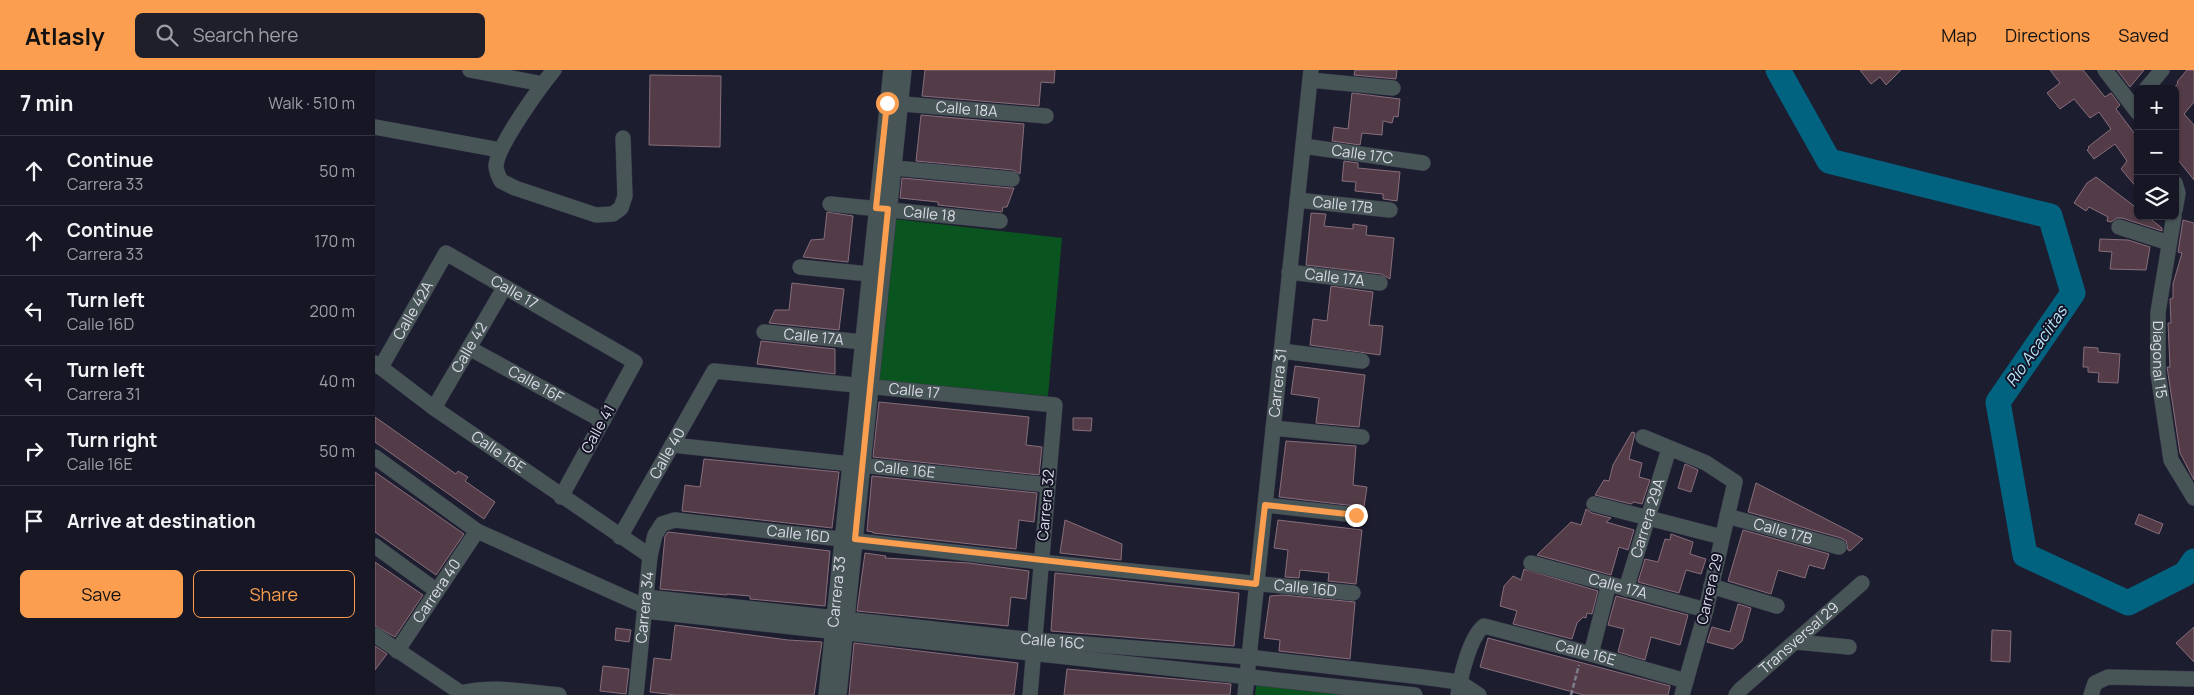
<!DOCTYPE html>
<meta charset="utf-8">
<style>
body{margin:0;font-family:Manrope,sans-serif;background:#1f1f2c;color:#f1f3f6}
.controls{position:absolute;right:15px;top:15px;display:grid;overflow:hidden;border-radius:8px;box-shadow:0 1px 4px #0004}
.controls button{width:45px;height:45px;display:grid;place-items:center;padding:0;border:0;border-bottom:1px solid #353541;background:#161624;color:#f1f3f6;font:25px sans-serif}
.stop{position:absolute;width:15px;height:15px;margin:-11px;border:4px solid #fb9e50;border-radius:50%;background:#fff}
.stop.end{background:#fb9e50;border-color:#fff;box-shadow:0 1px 5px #0008}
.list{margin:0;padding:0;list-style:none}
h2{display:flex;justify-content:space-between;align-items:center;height:65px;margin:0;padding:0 20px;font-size:21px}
h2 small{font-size:16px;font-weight:400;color:#9e9fa6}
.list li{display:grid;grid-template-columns:32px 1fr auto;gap:15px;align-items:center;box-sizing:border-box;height:70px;padding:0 20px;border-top:1px solid #353541}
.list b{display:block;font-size:19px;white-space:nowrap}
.list p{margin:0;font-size:16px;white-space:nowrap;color:#9e9fa6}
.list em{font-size:16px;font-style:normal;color:#9e9fa6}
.actions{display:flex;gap:10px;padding:15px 20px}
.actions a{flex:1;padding:11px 0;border:1px solid #fb9e50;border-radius:8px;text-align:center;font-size:18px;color:#fb9e50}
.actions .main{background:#fb9e50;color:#111}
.icon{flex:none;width:28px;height:28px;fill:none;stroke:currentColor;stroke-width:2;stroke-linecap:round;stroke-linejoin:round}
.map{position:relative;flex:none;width:1819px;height:625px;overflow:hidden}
header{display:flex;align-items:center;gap:30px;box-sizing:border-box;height:70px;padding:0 25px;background:#fb9e50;color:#111}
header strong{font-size:24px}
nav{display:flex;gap:28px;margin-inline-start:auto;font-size:18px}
.search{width:350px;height:45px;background:#1f1f2c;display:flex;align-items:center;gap:12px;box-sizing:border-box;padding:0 18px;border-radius:8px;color:#9e9fa6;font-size:19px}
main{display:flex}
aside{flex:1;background:#161624}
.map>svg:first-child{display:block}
.green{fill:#0a551f}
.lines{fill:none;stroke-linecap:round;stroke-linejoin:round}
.river{stroke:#016380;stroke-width:25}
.building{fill:#533c47;stroke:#876e7a}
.minor-casing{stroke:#37384a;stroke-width:16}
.path{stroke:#7c7c8c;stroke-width:2.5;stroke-dasharray:5 2.5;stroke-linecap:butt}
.minor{stroke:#485556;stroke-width:15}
.route{stroke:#fb9e50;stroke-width:6}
.labels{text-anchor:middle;stroke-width:4;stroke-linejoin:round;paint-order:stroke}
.street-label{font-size:15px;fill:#dadbe8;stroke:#141426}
.water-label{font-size:16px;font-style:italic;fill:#b8e7fc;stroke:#141426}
</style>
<header>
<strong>Atlasly</strong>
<div class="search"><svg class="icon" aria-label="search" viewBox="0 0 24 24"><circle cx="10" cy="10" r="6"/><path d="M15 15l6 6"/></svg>Search here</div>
<nav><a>Map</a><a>Directions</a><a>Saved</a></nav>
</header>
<main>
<aside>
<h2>7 min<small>Walk · 510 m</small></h2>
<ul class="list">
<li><svg class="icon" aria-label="ahead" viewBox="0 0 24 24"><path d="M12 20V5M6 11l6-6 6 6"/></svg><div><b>Continue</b><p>Carrera 33</p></div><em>50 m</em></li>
<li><svg class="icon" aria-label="ahead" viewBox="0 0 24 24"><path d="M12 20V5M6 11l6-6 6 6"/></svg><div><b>Continue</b><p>Carrera 33</p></div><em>170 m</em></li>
<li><svg class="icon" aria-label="left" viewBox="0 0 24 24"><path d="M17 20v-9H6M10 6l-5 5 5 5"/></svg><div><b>Turn left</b><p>Calle 16D</p></div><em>200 m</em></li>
<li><svg class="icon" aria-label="left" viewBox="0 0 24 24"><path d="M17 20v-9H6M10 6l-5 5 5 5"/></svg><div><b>Turn left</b><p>Carrera 31</p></div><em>40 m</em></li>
<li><svg class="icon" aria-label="right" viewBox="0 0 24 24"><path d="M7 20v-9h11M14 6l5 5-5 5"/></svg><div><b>Turn right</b><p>Calle 16E</p></div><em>50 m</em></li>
<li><svg class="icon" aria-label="arrive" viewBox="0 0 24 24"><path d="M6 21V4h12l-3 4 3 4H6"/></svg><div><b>Arrive at destination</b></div></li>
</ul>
<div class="actions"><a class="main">Save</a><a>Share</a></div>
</aside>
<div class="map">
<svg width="1819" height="625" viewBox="0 0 1819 625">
<rect width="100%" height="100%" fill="#1d1d30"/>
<g class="green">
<path d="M 519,149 L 687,168 L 673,326 L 501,311 Z"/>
<path d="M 882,609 L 972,625 L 880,625 Z"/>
</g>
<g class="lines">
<path class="river" d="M 1403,0 L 1454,91 L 1675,146 L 1698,223 L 1623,332 L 1650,485 L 1753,533 L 1810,504 L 1819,491"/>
</g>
<g class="building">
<path d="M 550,0 L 680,0 L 679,13 L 666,12 L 664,36 L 547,26 Z"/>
<path d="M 980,0 L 1022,0 L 1021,9 L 979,5 Z"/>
<path d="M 1485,0 L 1526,0 L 1511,15 L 1505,7 L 1496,14 Z"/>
<path d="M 1675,0 L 1708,0 L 1730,27 L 1736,23 L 1745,35 L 1741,39 L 1763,68 L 1763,119 L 1746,99 L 1752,91 L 1740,74 L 1719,89 L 1712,80 L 1714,78 L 1713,77 L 1736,59 L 1724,42 L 1715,48 L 1699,29 L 1685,39 L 1672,23 L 1685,13 Z"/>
<path d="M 1742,0 L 1769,0 L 1755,17 Z"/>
<path d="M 1812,0 L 1819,0 L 1819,32 L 1809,44 L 1819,55 L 1819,110 L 1800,86 L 1800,17 L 1803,13 L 1802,12 Z"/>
<path d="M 275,5 L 346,6 L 345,77 L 274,75 Z"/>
<path d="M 977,23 L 1025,29 L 1023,47 L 1019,46 L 1017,53 L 1008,51 L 1007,65 L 987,63 L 985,75 L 957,71 L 959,57 L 973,59 Z"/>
<path d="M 546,45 L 649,54 L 645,104 L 638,100 L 541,91 Z"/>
<path d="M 969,91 L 983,93 L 983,98 L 1025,102 L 1022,131 L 1008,129 L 1008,124 L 980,121 L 981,112 L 967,111 Z"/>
<path d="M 1721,107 L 1763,139 L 1763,146 L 1772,146 L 1787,158 L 1787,161 L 1747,148 L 1742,148 L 1736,152 L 1732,151 L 1733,147 L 1714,137 L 1711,141 L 1699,133 L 1712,113 Z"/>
<path d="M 527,108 L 636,118 L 639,118 L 632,137 L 628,137 L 627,142 L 563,135 L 563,132 L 525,128 Z"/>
<path d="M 452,142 L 478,146 L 473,192 L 428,187 L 436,170 L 449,169 Z"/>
<path d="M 936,143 L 951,144 L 949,156 L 978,159 L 978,154 L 992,156 L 991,165 L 1019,168 L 1015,209 L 1006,204 L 931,195 Z"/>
<path d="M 1808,150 L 1819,153 L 1819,410 L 1805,383 L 1792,297 L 1795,297 L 1793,253 L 1796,253 L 1795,229 L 1798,228 L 1798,214 L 1807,183 L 1803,182 Z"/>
<path d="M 1725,169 L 1753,170 L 1775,177 L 1771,200 L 1735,199 L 1737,182 L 1724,181 Z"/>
<path d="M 417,213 L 469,219 L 464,260 L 394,253 L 400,240 L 414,240 Z"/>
<path d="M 956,216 L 998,222 L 994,255 L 1008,256 L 1005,285 L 935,275 L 938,249 L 952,251 Z"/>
<path d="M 386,271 L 460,279 L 460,304 L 382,294 Z"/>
<path d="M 1709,277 L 1723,278 L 1723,282 L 1745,284 L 1743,313 L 1723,312 L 1724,303 L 1713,302 L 1713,297 L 1708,297 Z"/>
<path d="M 920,296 L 990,305 L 984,357 L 941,353 L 944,328 L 916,324 Z"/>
<path d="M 504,332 L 654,347 L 651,375 L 667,377 L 664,405 L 498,387 Z"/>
<path d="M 0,347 L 81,404 L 83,401 L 93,407 L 90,411 L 120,432 L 109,449 L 0,372 Z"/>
<path d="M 698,348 L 717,348 L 716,361 L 698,360 Z"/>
<path d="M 1257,362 L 1260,363 L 1254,389 L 1267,393 L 1264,407 L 1275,410 L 1267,434 L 1259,432 L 1256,434 L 1220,425 L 1229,410 L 1234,411 L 1238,395 Z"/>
<path d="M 911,371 L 981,376 L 978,415 L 992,417 L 989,437 L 904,427 Z"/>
<path d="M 329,389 L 464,402 L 457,458 L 307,441 L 310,415 L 325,417 Z"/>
<path d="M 1310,394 L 1323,400 L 1316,422 L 1303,418 Z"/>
<path d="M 0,402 L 89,464 L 61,505 L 0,462 Z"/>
<path d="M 497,406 L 662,423 L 659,452 L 644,450 L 641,479 L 498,463 L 498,462 L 492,461 Z"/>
<path d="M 1381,413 L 1474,461 L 1488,469 L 1475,481 L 1473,480 L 1471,471 L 1466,468 L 1373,442 Z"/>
<path d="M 1211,439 L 1217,443 L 1236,448 L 1231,452 L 1259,460 L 1253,480 L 1244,477 L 1236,505 L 1162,485 L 1196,452 L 1206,455 Z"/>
<path d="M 1764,444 L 1788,454 L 1784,464 L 1760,454 Z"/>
<path d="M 690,450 L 747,474 L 746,490 L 685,483 Z"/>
<path d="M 903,450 L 987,460 L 981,514 L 953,511 L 954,503 L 925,500 L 924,508 L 910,507 L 913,480 L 899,478 Z"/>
<path d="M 1368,460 L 1454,484 L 1449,499 L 1434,495 L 1430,508 L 1403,500 L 1396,524 L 1353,511 Z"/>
<path d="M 293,462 L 455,481 L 450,536 L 375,529 L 375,526 L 352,524 L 352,525 L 285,519 L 290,466 Z"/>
<path d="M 1296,464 L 1318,472 L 1315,484 L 1331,489 L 1326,504 L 1311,500 L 1304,523 L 1263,512 L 1270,489 L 1283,492 L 1290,469 L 1295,470 Z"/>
<path d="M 490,483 L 511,486 L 510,488 L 594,493 L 654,501 L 651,529 L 636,527 L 633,556 L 482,541 Z"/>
<path d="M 0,492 L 48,525 L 20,567 L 0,556 Z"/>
<path d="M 1149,499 L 1223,521 L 1217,544 L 1212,543 L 1211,548 L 1208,547 L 1202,553 L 1197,569 L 1138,554 L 1142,541 L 1125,536 L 1129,516 L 1138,506 L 1146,510 Z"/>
<path d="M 680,503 L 864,523 L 859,576 L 676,561 Z"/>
<path d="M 908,525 L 980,532 L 975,589 L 904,581 L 905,570 L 889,568 L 895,526 Z"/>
<path d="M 1241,526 L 1313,545 L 1305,575 L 1276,567 L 1270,590 L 1243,582 L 1249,559 L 1233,555 Z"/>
<path d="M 1363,534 L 1376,538 L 1367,571 L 1358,579 L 1332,572 L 1337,557 L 1355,562 Z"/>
<path d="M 300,555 L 413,570 L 447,572 L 439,625 L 301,625 L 275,622 L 279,588 L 296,590 Z"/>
<path d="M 1819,557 L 1819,592 L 1801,573 Z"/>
<path d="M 241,558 L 256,560 L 254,572 L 240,570 Z"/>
<path d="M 1617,560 L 1636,561 L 1635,592 L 1616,591 Z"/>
<path d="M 1113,568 L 1295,616 L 1293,625 L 1209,625 L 1105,597 Z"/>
<path d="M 479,573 L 643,593 L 639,625 L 474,625 Z"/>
<path d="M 0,576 L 12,584 L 0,600 Z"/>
<path d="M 228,596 L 254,599 L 251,624 L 225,621 Z"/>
<path d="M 692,599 L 856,614 L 855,625 L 689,625 Z"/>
</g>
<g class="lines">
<g class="minor-casing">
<g id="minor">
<path d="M 95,0 L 168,14"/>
<path d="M 179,0 C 165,17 122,76 121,96 C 121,101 124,107 126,111 L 140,118 L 221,145 L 238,144 L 246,138 L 250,126 L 248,68"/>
<path d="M 1730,0 L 1763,43"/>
<path d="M 935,10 L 1018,18"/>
<path d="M 1771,19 L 1787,0"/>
<path id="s1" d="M 516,33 L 671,46"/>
<path d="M 0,57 L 125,80"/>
<path id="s2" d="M 928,76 L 1048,93"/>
<path d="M 509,97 L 637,109"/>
<path d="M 1800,113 L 1803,123 L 1800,140"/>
<path id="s3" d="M 922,130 L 1015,140"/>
<path id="s4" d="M 455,134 L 625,151"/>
<path id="s5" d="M 1799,146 L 1783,242 L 1783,303 L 1796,390 L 1819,428"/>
<path d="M 1744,157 L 1794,173"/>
<path d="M 425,197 L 494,204"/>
<path id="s6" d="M 914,202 L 1005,213"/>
<path id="s7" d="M 389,262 L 488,272"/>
<path id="s8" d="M 94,278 L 228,351"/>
<path d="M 906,281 L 987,291"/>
<path id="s9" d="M 0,293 L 59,338 L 275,486"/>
<path id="s10" d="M 6,297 L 71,183 L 260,292 L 186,427"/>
<path id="s11" d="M 59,338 L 129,218"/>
<path d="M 898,358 L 987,367"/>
<path d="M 1268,367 L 1331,393 L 1360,412 L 1331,540 L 1307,625"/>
<path id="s12" d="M 297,375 L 673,415"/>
<path d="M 0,387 L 102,461 L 269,536"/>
<path d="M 1219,434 L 1347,467"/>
<path d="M 890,435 L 981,445"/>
<path id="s13" d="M 1352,446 L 1464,477"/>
<path id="s14" d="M 245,467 L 339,301 L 680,335 L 655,625"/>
<path d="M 0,476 L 62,521"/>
<path id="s15" d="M 1156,493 L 1331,540"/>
<path d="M 1336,516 L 1402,536"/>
<path id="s16" d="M 1251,519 L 1294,379"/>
<path id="s17" d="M 271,527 L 659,570 L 873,587 L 1047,607 L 1084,612 L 1104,625"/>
<path d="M 270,541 L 1040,625"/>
<path d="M 0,565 L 86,623 C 118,615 151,622 184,625"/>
<path d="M 1421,572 L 1474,577"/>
<path id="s18" d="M 22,581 L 102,461"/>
<path d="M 1216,584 L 1234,514"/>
<path id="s19" d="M 261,625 L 275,486 L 280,465 L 287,454 L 300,450 L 666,492 L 978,523"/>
<path id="s20" d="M 451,625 L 516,0"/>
<path d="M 464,625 L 529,0"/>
<path id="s21" d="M 870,625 L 936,0"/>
<path id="s22" d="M 1083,625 C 1085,608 1095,566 1109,556 L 1216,584 L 1311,611"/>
<path id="s23" d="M 1361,625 L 1365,620 L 1487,513"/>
<path d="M 1716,625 L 1720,613 L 1733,607 L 1819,609"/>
</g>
</g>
<path class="path" d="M 1196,625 L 1204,595"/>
<use href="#minor" class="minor"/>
</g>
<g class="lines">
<path class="route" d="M 512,33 L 501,138 L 513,139 L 480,469 L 881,514 L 890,435 L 981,445"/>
</g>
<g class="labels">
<g class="street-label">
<text dy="5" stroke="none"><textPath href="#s1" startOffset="76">Calle 18A</textPath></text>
<text dy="5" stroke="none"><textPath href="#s2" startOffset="60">Calle 17C</textPath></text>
<text dy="5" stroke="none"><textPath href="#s3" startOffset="46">Calle 17B</textPath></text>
<text dy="5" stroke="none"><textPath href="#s4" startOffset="100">Calle 18</textPath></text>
<text dy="5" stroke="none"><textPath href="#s6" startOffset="46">Calle 17A</textPath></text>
<text dy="5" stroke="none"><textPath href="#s10" startOffset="210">Calle 17</textPath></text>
<text dy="5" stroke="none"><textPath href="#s10" startOffset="65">Calle 42A</textPath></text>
<text dy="5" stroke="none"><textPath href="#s7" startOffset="50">Calle 17A</textPath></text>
<text dy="5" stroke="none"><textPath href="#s11" startOffset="70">Calle 42</textPath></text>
<text dy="5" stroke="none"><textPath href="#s5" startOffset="145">Diagonal 15</textPath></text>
<text dy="5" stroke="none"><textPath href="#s21" startOffset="314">Carrera 31</textPath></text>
<text dy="5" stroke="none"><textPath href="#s8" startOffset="76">Calle 16F</textPath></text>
<text dy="5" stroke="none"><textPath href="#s14" startOffset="392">Calle 17</textPath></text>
<text transform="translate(223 359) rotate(-61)" y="5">Calle 41</text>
<text dy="5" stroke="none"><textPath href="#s9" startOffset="152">Calle 16E</textPath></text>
<text dy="5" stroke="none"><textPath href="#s14" startOffset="96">Calle 40</textPath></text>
<text dy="5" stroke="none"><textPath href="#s12" startOffset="234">Calle 16E</textPath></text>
<text transform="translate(671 435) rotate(-85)" y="5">Carrera 32</text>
<text dy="5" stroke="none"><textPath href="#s16" startOffset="74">Carrera 29A</textPath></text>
<text dy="5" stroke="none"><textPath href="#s13" startOffset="58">Calle 17B</textPath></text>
<text dy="5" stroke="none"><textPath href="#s19" startOffset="312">Calle 16D</textPath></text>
<text dy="5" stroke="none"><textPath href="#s15" startOffset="90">Calle 17A</textPath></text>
<text dy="5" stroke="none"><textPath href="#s19" startOffset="822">Calle 16D</textPath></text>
<text transform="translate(1335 519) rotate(-77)" y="5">Carrera 29</text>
<text dy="5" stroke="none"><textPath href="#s18" startOffset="72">Carrera 40</textPath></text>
<text dy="5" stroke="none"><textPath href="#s20" startOffset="104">Carrera 33</textPath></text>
<text dy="5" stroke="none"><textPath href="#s19" startOffset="88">Carrera 34</textPath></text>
<text dy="5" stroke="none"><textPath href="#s23" startOffset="85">Transversal 29</textPath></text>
<text dy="5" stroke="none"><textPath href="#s17" startOffset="409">Calle 16C</textPath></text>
<text dy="5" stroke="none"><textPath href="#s22" startOffset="180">Calle 16E</textPath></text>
</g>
<g class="water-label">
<text transform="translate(1661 276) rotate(-55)" y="6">Río Acaciitas</text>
</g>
</g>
</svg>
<div class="controls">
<button>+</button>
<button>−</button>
<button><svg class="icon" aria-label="layers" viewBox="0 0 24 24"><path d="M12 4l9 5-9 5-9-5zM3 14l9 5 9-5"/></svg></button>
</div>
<div class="stop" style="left:512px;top:33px"></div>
<div class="stop end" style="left:981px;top:445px"></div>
</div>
</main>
